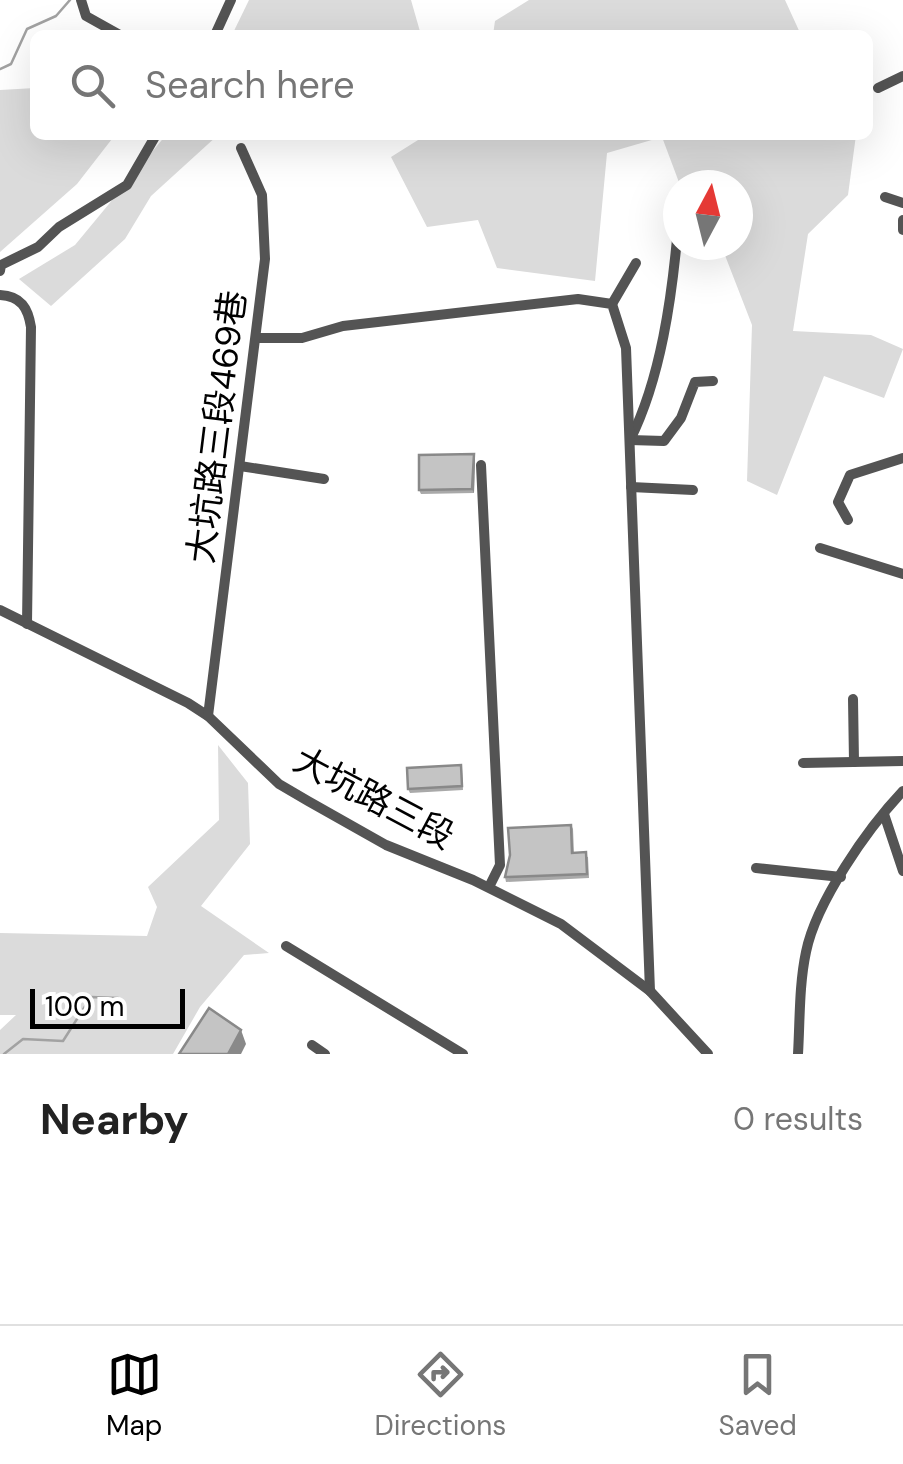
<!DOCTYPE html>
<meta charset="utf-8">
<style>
body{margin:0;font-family:"DM Sans","Noto Sans TC",sans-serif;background:#f6f6f6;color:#222}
.compass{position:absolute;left:663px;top:170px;width:90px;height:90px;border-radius:50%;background:#fff;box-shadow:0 10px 40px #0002;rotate:7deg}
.scale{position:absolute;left:30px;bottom:25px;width:155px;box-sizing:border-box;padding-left:10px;border:5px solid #000;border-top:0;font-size:28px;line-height:35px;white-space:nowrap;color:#000;-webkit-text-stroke:8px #fff;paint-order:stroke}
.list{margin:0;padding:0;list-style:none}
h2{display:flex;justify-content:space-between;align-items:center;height:130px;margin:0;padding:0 40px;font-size:42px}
h2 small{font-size:32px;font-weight:400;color:#767676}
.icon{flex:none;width:55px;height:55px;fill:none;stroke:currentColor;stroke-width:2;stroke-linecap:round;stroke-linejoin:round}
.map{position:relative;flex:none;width:903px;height:1054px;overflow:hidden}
.search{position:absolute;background:#fff;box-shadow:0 10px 40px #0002;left:30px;right:30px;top:30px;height:110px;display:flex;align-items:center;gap:25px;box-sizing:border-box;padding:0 35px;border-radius:15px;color:#767676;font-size:38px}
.sheet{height:270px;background:#fff}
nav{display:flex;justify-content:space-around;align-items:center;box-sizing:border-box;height:140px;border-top:2px solid #e0e0e0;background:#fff;font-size:28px;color:#767676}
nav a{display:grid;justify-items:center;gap:5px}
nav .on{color:#000}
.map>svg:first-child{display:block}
.green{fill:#dbdbdb}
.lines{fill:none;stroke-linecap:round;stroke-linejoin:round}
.stream{stroke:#a2a2a2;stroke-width:2.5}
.minor{stroke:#545454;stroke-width:10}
.wall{fill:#a9a9a9}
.shaded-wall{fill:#898989}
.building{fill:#c4c4c4;stroke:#898989;stroke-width:2.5}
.labels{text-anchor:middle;stroke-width:8;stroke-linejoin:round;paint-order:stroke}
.street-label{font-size:35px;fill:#000;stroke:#fff}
</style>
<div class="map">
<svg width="903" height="1054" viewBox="0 0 903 1054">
<rect width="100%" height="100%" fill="#fff"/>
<g class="green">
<path d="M 249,0 L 411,0 L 421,35 L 232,35 Z"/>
<path d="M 529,0 L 785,0 L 801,35 L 493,35 L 495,21 Z"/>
<path d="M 35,88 L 35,135 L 115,135 L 77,184 L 0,252 L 0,90 Z"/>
<path d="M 166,135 L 218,135 L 151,196 L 125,239 L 51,306 L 19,279 L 75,245 Z"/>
<path d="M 426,135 L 856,135 L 848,195 L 808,234 L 793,331 L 871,335 L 903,349 L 884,398 L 824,376 L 777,495 L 747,481 L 752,325 L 721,245 L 738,245 L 738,185 L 680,185 L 662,137 L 607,153 L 595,281 L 497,268 L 478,220 L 427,227 L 391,157 Z"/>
<path d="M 218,745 L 248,783 L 250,844 L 201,906 L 269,953 L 244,955 L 200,1007 L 173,1054 L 0,1054 L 0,1030 L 16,1015 L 0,1015 L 0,933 L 147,936 L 157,907 L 148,887 L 219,820 Z"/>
</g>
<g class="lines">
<g class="stream">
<path d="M 0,69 L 11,64 L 27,29 L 56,16 L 70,0"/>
<path d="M 4,1054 L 23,1039 L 63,1041 L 91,997 L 118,998"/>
</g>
<g class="minor">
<path d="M 81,0 L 86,16 L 120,35"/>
<path d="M 215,35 L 231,0"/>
<path d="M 878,88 L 903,76"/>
<path d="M 885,197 L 903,203"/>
<path d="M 903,220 L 903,230"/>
<path d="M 678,228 C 672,297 661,378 630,440 L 664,441 L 681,418 L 695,382 L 713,381"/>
<path d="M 0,271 L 1,265 L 38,247 L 59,227 L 127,185 L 156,135"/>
<path d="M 0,295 C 21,296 28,308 31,327 L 27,624"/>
<path d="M 612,304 L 636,263"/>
<path d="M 256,338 L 302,338 L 343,326 L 578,299 L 612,304 L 626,348 L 650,991"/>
<path d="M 481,465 L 500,865 L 489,887"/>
<path d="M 240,466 L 324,479"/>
<path d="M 631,487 L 693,490"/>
<path d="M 848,520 L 838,502 L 850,475 L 903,458"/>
<path d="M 820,548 L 903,574"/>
<path d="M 0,610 L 188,703 L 208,716 L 279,784 L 308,801 L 386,845 L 473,880 L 561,924 L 650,991 L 708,1054"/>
<path d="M 853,699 L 854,762"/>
<path d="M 208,716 L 265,259 L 262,195 L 241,148"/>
<path d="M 803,763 L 903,761"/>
<path d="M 884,814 L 903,871"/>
<path d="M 756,868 L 841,877"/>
<path d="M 286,946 L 463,1054"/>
<path d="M 312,1045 L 325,1054"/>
<path d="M 798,1054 C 800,1020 799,985 806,952 C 816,902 868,828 903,791"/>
</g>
</g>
<g class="wall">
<path d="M 474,454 L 475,459 L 474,493 L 421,494 L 419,490 Z"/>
<path d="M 462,769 L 463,790 L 410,793 L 408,789 Z"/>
<path d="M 571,825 L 573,829 L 574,853 L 588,857 L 589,878 L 506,882 L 505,877 Z"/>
</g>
<g class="shaded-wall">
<path d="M 474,454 L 475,459 L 474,493 L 472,489 Z"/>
<path d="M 241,1030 L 246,1044 L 241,1054 L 228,1054 Z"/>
</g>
<g class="building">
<path d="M 474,454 L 472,489 L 419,490 L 419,455 Z"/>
<path d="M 461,765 L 462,786 L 408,789 L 407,768 Z"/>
<path d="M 571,825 L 572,853 L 586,852 L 587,874 L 505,877 L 510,855 L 508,828 Z"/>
<path d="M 209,1008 L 241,1030 L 228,1054 L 179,1054 Z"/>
</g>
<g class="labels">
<g class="street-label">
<text transform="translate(217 427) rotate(-83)" y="12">大坑路三段469巷</text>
<text transform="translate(374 798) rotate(28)" y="12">大坑路三段</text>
</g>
</g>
</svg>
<svg class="compass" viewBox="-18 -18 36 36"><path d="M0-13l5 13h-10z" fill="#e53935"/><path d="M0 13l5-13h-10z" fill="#767676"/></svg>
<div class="scale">100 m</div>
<div class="search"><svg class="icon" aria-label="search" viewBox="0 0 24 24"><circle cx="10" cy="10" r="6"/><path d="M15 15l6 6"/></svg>Search here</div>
</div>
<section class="sheet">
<h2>Nearby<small>0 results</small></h2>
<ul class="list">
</ul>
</section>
<nav>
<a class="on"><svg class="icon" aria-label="map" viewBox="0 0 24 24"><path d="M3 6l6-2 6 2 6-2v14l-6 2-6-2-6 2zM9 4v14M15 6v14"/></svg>Map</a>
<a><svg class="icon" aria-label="directions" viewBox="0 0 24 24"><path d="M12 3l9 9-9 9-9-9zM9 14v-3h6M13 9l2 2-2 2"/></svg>Directions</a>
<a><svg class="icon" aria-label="saved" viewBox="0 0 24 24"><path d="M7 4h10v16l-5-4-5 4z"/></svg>Saved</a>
</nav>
